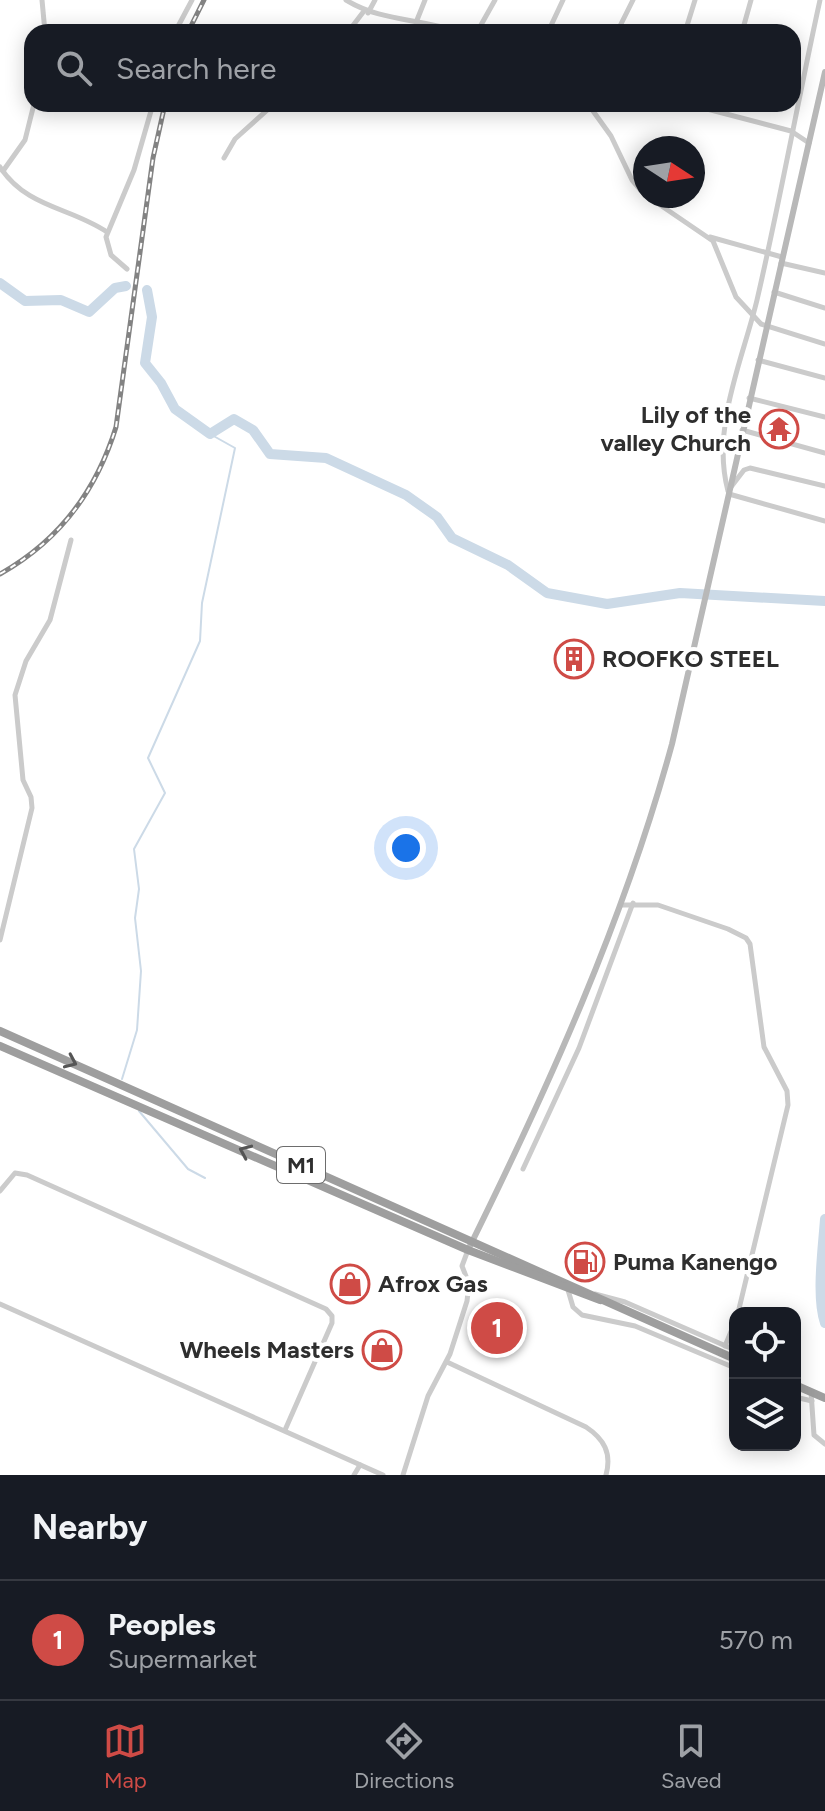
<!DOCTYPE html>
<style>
body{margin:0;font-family:Figtree,sans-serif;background:#242831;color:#f1f3f6}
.controls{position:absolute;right:24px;bottom:24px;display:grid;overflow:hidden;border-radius:16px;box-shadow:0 4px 20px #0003}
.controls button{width:72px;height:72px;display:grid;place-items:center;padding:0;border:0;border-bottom:2px solid #363941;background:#171b24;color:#f1f3f6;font:40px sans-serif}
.compass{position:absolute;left:633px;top:136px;width:72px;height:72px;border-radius:50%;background:#171b24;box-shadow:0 4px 20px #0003;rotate:102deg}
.you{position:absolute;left:406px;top:848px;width:28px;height:28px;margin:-20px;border:6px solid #fff;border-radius:50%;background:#1a73e8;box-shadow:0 0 0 12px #1a73e833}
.badge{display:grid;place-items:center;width:52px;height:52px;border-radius:50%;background:#cf4b46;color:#fff;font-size:26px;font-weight:700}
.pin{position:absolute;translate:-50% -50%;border:4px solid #fff;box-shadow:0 2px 8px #0006}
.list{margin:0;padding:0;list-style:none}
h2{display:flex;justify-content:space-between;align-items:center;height:104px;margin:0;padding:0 32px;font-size:34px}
h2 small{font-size:26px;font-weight:400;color:#9ea1a6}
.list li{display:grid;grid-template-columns:52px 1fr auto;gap:24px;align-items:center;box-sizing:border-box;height:120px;padding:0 32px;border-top:2px solid #363941}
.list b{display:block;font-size:30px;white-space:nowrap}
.list p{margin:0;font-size:26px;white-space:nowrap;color:#9ea1a6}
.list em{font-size:26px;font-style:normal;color:#9ea1a6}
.icon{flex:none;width:44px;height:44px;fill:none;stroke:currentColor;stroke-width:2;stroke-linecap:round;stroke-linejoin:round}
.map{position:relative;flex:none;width:825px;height:1475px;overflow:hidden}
.search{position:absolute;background:#171b24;box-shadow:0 4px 20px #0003;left:24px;right:24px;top:24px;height:88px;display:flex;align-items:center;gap:20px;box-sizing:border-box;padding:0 28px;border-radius:24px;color:#9ea1a6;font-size:30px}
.sheet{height:224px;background:#171b24}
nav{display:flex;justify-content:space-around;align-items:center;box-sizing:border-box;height:112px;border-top:2px solid #363941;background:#171b24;font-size:22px;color:#9ea1a6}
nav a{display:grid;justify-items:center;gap:4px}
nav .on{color:#cf4b46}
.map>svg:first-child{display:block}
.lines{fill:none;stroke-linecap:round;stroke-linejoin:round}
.stream{stroke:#ccdae7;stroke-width:2}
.river{stroke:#ccdae7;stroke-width:10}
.minor{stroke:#cbcbcb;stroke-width:5}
.secondary{stroke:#b8b8b8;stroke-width:6}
.trunk{stroke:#9e9e9e;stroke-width:8}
.rail-casing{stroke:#838383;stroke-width:5}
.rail{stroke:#fff;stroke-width:2;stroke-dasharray:6;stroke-linecap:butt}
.oneway{stroke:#555}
.labels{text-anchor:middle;stroke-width:8;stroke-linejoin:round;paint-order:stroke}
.shield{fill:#fff;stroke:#6d6d6d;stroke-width:2}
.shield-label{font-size:22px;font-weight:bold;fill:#2e2e2e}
.poi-label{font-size:24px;font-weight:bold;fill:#2e2e2e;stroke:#fff;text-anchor:start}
</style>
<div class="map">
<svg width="825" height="1475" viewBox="0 0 825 1475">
<rect width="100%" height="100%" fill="#fff"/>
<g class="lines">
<g class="stream">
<path d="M 122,1079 L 137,1030 L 141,971 L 135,918 L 139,889 L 134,849 L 165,793 L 148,758 L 200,641 L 202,603 L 235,448 L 210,434"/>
<path d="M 139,1111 L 188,1169 L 205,1178"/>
</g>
<g class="river">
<path d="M 0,283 L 25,301 L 61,300 L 89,312 L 115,288 L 126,286"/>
<path d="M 147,290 L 152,317 L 145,363 L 161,383 L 175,409 L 210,434 L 234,419 L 253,430 L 270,454 L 326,458 L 406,495 L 437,517 L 452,538 L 508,565 L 547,593 L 607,604 L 680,593 L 825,601"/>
<path d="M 825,1219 C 823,1248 816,1297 825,1323"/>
</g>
<g class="minor">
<path d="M 42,0 L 45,32"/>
<path d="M 346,0 C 382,22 419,18 459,32"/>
<path d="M 368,13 L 375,0"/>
<path d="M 417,20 L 425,0"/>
<path d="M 175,32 L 192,0"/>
<path d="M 348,32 L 364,11"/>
<path d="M 477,32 L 495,0"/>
<path d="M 548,32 L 563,0"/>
<path d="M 617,32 L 633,0"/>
<path d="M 685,32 L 695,0"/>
<path d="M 742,32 L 751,0"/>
<path d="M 588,104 L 611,136 L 632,180 L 645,195"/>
<path d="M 688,104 L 791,131 L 809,143"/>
<path d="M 224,158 L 235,139 L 274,104"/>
<path d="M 0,167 C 27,208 70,207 107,232"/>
<path d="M 3,171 L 25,140 L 34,104"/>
<path d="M 647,196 L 713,241 L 736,297 L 761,324 L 825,344"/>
<path d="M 710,237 L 782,257"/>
<path d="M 781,263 L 825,273"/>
<path d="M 127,269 L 111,255 L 106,237 L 134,170 L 153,104"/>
<path d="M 774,292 L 825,308"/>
<path d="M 758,360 L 825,378"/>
<path d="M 749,398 L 825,417"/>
<path d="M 742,430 L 825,453"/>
<path d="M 731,487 L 744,470 L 750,468 L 825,486"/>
<path d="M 728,491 C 711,427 742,362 757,300 C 780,201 798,100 820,0"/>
<path d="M 729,494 L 825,521"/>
<path d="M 622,905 L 658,905 L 728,929 L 746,938 L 750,944 L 764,1047 L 787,1091 L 788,1105 L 738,1313"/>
<path d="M 0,940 L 32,808 L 31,797 L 23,780 L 15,695 L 26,661 L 50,620 L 71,540"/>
<path d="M 523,1169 L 579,1048 L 633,903"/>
<path d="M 0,1191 L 15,1173 L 27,1175 L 326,1309 L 332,1316 L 332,1323 L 285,1430"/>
<path d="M 568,1290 L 573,1307 L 582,1315 L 635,1326 L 735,1368"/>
<path d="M 595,1294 L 625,1302 L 735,1350"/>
<path d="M 0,1304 L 383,1475"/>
<path d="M 725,1346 L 735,1322"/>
<path d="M 447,1362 L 586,1427 C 604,1439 612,1453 606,1475"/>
<path d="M 811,1392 L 814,1435 L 825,1444"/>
<path d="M 795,1397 L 812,1401"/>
<path d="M 354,1475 L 360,1465"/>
<path d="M 403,1475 L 428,1396 L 450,1354 L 467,1301 L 469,1284 L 462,1266 L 468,1250"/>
</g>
<path class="secondary" d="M 468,1250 C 549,1086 624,920 672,744 L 825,72"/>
<g class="trunk">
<path d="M 0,1031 L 735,1359"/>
<path d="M 0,1046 L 468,1250 L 600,1300"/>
<path d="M 795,1385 L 825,1398"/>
</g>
<g class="rail-casing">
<g id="rail">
<path d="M 188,32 L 204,0"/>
<path d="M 0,574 C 59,541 96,492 116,427 L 153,158 L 165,104"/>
</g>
</g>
<use href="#rail" class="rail"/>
</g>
<defs><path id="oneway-chevron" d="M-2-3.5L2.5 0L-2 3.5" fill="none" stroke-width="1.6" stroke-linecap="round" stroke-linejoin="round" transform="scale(2)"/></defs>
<g class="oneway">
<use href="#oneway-chevron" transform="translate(71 1062) rotate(24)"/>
<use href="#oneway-chevron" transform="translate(245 1151) rotate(-156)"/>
</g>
<defs>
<g id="temple-ring" transform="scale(2)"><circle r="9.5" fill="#fff" stroke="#cf4b46" stroke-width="1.5"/><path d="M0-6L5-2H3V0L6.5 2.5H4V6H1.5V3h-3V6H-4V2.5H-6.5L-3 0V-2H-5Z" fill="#cf4b46"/></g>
<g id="building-ring" transform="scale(2)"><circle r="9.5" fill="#fff" stroke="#cf4b46" stroke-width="1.5"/><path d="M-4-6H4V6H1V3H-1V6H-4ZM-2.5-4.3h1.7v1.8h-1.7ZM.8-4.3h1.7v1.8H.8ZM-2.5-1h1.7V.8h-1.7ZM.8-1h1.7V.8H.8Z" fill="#cf4b46"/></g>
<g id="fuel-ring" transform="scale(2)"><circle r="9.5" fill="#fff" stroke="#cf4b46" stroke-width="1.5"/><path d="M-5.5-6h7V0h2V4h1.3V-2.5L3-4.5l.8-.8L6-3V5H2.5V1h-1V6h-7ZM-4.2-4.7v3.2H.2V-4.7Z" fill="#cf4b46"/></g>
<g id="shop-ring" transform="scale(2)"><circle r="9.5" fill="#fff" stroke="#cf4b46" stroke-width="1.5"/><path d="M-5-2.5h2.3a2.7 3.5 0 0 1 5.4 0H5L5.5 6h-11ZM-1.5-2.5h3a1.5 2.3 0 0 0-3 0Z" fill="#cf4b46"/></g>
</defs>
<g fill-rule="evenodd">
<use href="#temple-ring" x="779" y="429"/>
<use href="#building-ring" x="574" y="659"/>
<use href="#fuel-ring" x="585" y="1262"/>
<use href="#shop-ring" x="350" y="1284"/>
<use href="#shop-ring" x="382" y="1350"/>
</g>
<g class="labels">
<rect class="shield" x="277" y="1147" width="48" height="36" rx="6"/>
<g class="shield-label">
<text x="301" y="1173">M1</text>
</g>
<g class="poi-label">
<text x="751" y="423" text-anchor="end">Lily of the<tspan x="751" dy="28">valley Church</tspan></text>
<text x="602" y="667">ROOFKO STEEL</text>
<text x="613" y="1270">Puma Kanengo</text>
<text x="378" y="1292">Afrox Gas</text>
<text x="354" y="1358" text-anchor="end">Wheels Masters</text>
</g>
</g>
</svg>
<div class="controls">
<button><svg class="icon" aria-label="locate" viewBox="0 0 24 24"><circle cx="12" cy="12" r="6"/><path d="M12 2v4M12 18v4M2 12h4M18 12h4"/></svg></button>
<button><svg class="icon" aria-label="layers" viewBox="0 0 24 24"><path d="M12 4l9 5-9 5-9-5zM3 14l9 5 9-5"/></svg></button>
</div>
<svg class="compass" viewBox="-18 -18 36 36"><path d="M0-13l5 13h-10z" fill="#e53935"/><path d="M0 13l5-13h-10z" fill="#9ea1a6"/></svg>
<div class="you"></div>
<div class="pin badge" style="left:497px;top:1328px">1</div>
<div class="search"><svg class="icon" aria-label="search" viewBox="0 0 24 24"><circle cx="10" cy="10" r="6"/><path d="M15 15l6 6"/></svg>Search here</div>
</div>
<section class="sheet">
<h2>Nearby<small></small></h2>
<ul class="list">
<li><span class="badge">1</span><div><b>Peoples</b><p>Supermarket</p></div><em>570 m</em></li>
</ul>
</section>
<nav>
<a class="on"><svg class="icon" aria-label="map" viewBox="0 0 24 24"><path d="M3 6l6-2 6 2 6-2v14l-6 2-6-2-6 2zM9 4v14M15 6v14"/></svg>Map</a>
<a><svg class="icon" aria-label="directions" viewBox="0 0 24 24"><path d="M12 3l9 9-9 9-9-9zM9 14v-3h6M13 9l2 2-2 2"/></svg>Directions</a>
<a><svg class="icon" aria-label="saved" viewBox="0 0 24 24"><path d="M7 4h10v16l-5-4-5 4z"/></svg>Saved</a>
</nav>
